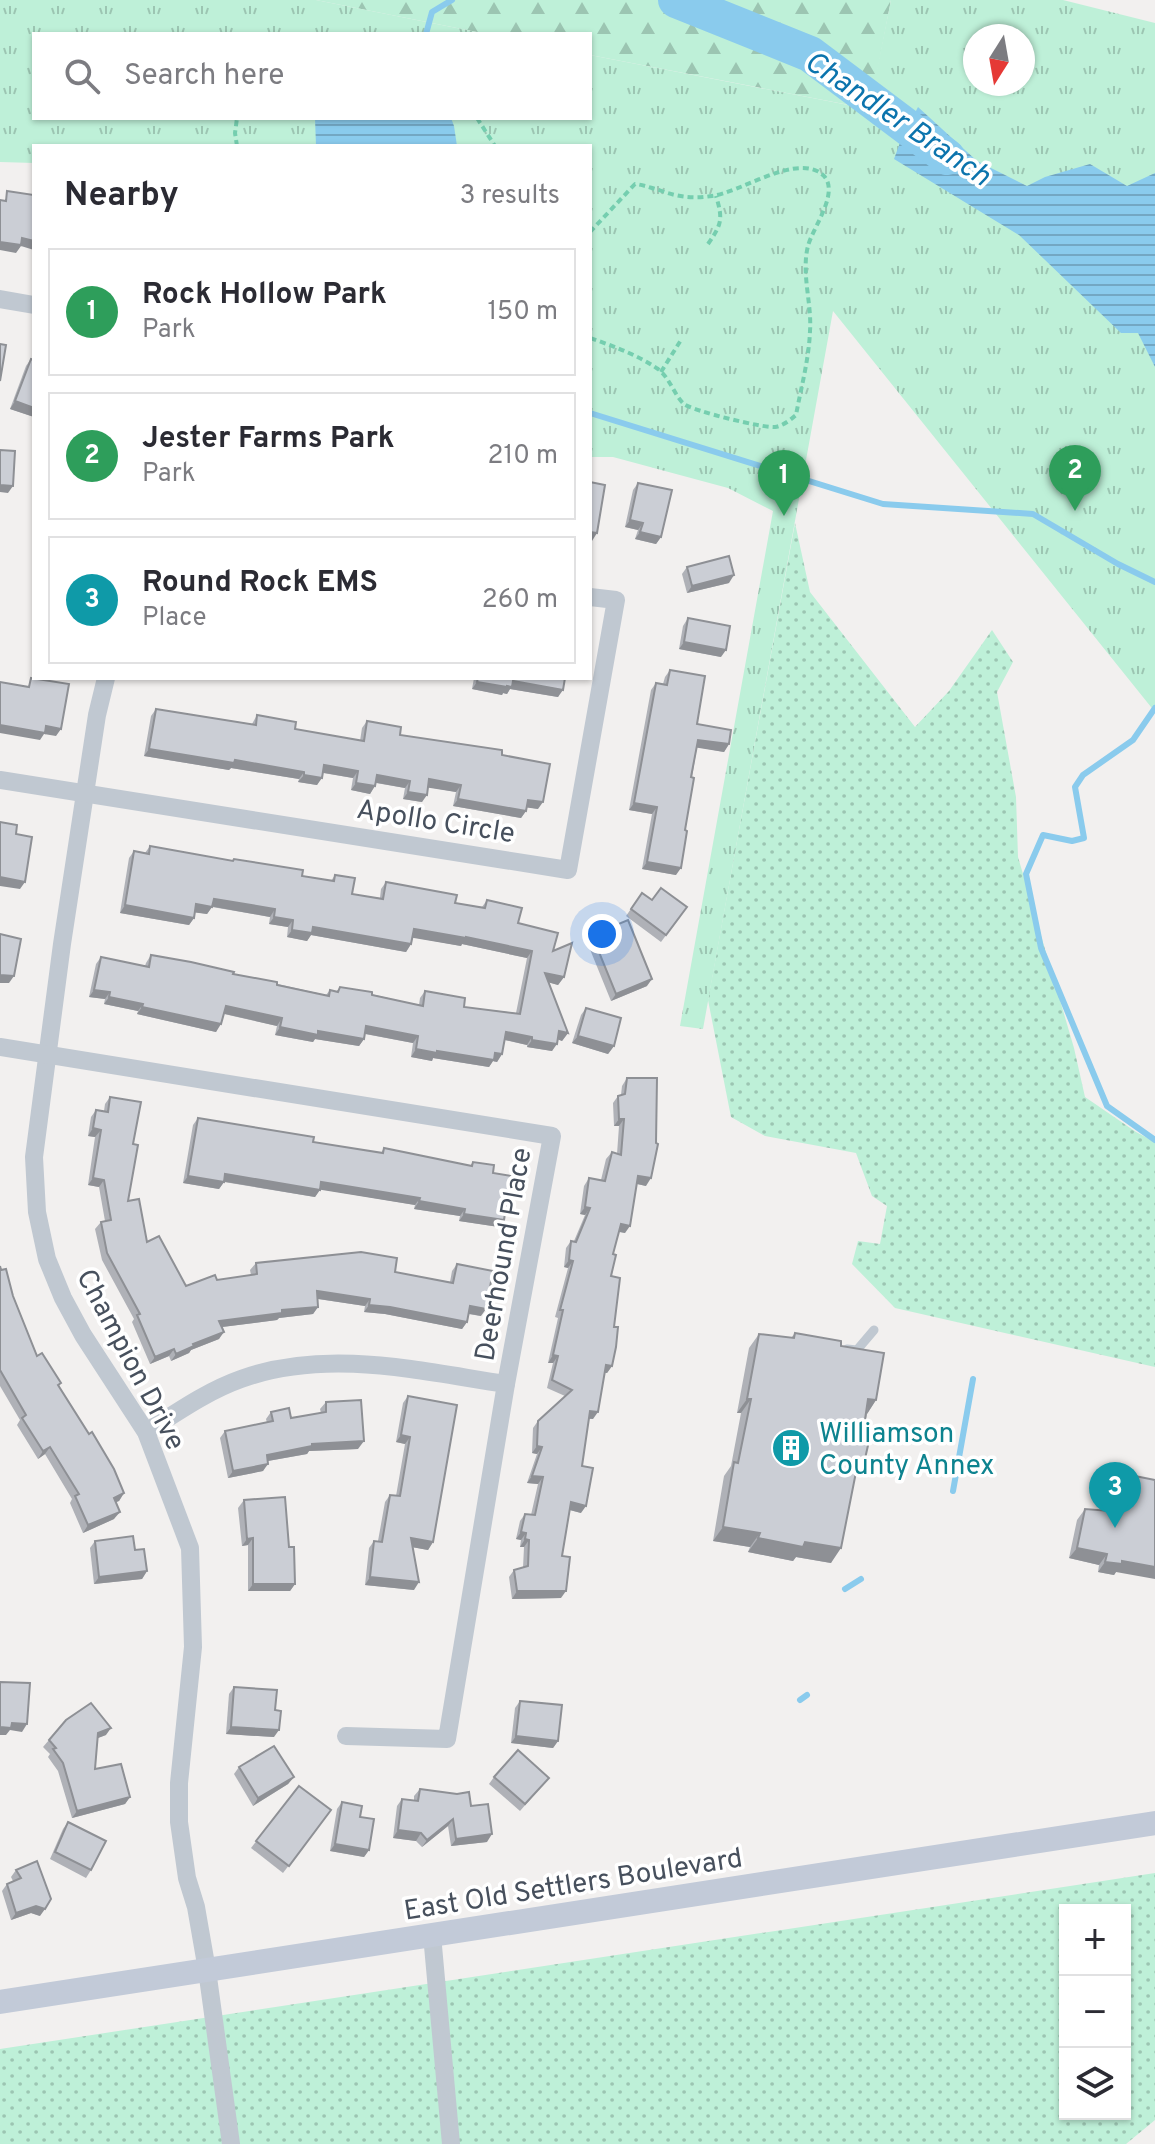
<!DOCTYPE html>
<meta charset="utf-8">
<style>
body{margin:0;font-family:Overpass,sans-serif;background:#f7f7f7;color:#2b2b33}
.controls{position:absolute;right:24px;bottom:24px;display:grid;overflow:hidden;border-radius:0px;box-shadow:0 2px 6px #0004}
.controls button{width:72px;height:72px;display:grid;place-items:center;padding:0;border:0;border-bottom:2px solid #e1e1e2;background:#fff;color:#2b2b33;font:40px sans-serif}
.compass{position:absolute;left:963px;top:24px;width:72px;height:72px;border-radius:50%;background:#fff;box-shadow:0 2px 6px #0004;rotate:191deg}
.you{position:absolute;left:602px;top:934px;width:28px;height:28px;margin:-20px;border:6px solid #fff;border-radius:50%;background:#1a73e8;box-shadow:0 0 0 12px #1a73e833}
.badge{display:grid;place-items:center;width:52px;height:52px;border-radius:50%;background:#2563eb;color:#fff;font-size:26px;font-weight:700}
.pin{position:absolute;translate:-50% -66px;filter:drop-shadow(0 2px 4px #0008)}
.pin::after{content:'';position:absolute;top:42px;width:28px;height:24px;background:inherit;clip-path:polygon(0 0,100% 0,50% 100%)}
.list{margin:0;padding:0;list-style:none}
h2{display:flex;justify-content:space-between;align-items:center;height:104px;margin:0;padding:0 32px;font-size:34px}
h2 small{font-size:26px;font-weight:400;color:#7c7c81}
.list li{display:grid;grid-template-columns:52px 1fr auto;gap:24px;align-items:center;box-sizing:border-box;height:128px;margin:0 16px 16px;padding:0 16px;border:2px solid #e1e1e2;border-radius:0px}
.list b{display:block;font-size:30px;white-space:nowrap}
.list p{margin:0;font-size:26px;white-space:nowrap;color:#7c7c81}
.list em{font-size:26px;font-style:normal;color:#7c7c81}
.icon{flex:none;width:44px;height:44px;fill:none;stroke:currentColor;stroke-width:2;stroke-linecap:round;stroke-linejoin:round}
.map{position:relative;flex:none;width:1155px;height:2144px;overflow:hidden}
.search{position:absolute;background:#fff;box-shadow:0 2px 6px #0004;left:32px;top:32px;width:560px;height:88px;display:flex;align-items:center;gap:20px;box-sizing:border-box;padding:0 28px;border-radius:0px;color:#7c7c81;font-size:30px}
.panel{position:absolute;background:#fff;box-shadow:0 2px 6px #0004;left:32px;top:144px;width:560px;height:536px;border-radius:0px}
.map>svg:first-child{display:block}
.grass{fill:url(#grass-dots);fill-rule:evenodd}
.forest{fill:url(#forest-firs)}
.park{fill:url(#park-tufts);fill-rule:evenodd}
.water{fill:url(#water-rules)}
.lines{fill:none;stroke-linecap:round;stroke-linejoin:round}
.stream{stroke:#8acbed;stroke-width:6}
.river{stroke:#8acbed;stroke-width:36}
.path{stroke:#75ceaf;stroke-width:4;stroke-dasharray:6 4;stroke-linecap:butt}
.service{stroke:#c0c8d1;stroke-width:9}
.minor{stroke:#c0c8d1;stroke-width:18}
.secondary{stroke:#c2cad8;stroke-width:24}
.wall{fill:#afb1b7}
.shaded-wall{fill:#8e9095}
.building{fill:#cbced5;stroke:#8e9095;stroke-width:2}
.labels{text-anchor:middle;stroke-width:7;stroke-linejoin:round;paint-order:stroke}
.street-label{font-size:28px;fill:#47505d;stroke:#fff}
.culture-label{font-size:28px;fill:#0d838f;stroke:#fff;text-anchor:start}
.water-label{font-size:30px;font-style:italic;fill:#0b74ad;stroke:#fff}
</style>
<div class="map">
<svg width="1155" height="2144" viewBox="0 0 1155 2144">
<defs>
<pattern id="grass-dots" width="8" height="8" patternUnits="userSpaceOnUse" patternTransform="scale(2)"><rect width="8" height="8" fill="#bef0d8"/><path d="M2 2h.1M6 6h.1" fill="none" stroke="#9cc5b2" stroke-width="1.8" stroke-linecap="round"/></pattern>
<pattern id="forest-firs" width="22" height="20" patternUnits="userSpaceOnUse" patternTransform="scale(2)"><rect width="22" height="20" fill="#bef0d8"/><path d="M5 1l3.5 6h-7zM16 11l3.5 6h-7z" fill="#9cc5b2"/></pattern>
<pattern id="park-tufts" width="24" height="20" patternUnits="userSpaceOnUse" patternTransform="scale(2)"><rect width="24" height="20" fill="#bef0d8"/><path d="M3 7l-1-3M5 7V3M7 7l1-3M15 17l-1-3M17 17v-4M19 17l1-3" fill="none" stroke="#9cc5b2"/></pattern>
<pattern id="water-rules" width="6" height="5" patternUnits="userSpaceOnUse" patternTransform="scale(2)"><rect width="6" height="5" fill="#8acbed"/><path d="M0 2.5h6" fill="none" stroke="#73a7c3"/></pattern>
</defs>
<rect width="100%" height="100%" fill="#f2f0ef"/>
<g class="grass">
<path d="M 795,523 L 810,592 L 915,727 L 949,691 L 992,630 L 1013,662 L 997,692 L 1016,797 L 1018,857 L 1074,1048 L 1085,1097 L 1136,1132 L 1155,1142 L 1155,1367 L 895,1308 L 852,1264 L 858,1241 L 880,1244 L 887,1206 L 872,1196 L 856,1153 L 765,1136 L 731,1117 L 708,1000 Z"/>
<path d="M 1155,1873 L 1155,2120 L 1126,2144 L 0,2144 L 0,2049 ZM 1065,1910 L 1125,1910 L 1125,2114 L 1065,2114 Z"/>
</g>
<path class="forest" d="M 316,0 L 891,0 L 870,109 L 590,55 L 590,34 L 487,34 Z"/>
<path class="park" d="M 0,0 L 316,0 L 487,34 L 34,34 L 34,118 L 590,118 L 590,55 L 869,109 L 891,0 L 1063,0 L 1155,23 L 1155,712 L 833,311 L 703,1029 L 680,1026 L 773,511 L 728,488 L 613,457 L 590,457 L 590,146 L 34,146 L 34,163 L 0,162 ZM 975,36 L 1023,36 L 1023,84 L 975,84 Z"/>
<g class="water">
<path d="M 918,107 L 977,161 L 1027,186 L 1045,177 L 1090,164 L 1127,186 L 1155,173 L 1155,367 L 1138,333 L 1121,333 L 1019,235 L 894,159 L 901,140 Z"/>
<path d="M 315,118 L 451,118 L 454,126 L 457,146 L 316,146 Z"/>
</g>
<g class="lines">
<g class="stream">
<path d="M 426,34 L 432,12 L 452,0"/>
<path d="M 590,413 L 883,504 L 1033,514 L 1118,564 L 1155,582"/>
<path d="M 1155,708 L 1133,740 L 1083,775 L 1075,787 L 1084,838 L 1072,841 L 1043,835 L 1026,874 L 1041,948 L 1107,1106 L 1155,1140"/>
<path d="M 953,1491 L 973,1379"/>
<path d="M 845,1589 L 861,1579"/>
<path d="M 800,1700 L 807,1695"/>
</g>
<path class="river" d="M 676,0 L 810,54 L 947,157"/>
<g class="path">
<path d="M 477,118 L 495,146"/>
<path d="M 237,146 L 235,133 L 237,118"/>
<path d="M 590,232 L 635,184 C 644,185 651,188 659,190 C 677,197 693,199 712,196 C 741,192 788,158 817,171 C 846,185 813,226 808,246 C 801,273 812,304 810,331 C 809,359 801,388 796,415 C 790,420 783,426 775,427 C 762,428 693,411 684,404 C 674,395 670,378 658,369 C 638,355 613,346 590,338"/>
<path d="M 708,244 C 722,224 723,219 716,196"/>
<path d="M 661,372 L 681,340"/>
</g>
<path class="service" d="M 847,1349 L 857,1350 L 874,1330"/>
<g class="minor">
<path d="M 0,299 L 34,305"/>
<path d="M 106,678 L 97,715 L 62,944 L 34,1157 L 37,1212 L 47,1259 L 63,1298 L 83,1335 L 146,1432 L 190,1548 L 193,1647 L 179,1783 L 179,1822 L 187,1878 L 196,1907 L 207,1970 L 231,2144"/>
<path d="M 0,780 L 568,870 L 616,600 L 590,597"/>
<path d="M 0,1047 L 552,1136 L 506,1384 L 447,1739 L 346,1736"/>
<path d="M 146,1432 C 176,1413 207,1391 241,1379 C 327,1348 419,1371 506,1384"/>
<path d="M 432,1935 L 451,2144"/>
</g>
<path class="secondary" d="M 0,2002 L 1155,1823"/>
</g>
<g class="wall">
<path d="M 31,359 L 34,417 L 10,409 L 26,366 Z"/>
<path d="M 638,483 L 661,537 L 656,544 L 635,539 L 638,530 L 625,527 L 633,490 Z"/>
<path d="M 687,567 L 729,583 L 687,593 L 682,574 Z"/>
<path d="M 688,618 L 721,657 L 679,649 L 683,626 Z"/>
<path d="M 670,670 L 697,724 L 729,744 L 724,752 L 697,747 L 676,875 L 642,869 L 652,814 L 629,810 L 651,690 L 656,683 L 663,684 L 665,677 Z"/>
<path d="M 474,678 L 565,678 L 558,697 L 510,689 L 507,694 L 503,693 L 502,695 L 472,689 Z"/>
<path d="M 156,709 L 252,724 L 257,715 L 295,729 L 360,741 L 362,728 L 367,721 L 400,735 L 502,755 L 538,809 L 527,807 L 526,811 L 521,818 L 453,806 L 456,792 L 428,787 L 422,802 L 403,799 L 405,788 L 376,783 L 370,794 L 351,790 L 353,778 L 323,773 L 317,785 L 298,782 L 299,779 L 231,768 L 229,770 L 144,756 L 151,716 Z"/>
<path d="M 150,846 L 232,861 L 234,859 L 302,876 L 331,881 L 335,875 L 352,894 L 380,898 L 381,889 L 386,882 L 455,903 L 482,907 L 487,900 L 553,951 L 564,977 L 558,985 L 548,982 L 568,1033 L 562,1041 L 558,1039 L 552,1051 L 527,1047 L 527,1045 L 504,1040 L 502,1054 L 497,1062 L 493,1061 L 489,1067 L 433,1058 L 432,1061 L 411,1057 L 413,1043 L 365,1034 L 364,1039 L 359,1046 L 315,1039 L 313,1042 L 275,1035 L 277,1026 L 224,1014 L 216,1032 L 137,1014 L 138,1011 L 104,1004 L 105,999 L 89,997 L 96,964 L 101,957 L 145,966 L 146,963 L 151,955 L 326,995 L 330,990 L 336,992 L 340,987 L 419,1005 L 420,998 L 425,991 L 464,1007 L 516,1013 L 527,958 L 462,944 L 461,946 L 412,937 L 411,944 L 406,952 L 311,935 L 307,941 L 287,937 L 288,927 L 269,924 L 270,917 L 212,907 L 207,914 L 195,912 L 194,918 L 189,925 L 120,913 L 129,858 L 134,851 L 145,853 Z"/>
<path d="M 642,893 L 652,900 L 687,907 L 661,942 L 626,916 Z"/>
<path d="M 592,935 L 647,986 L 611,1001 L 587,942 Z"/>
<path d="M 586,1008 L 614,1046 L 608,1054 L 572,1043 L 581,1015 Z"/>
<path d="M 627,1078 L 646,1186 L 637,1184 L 625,1233 L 619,1232 L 613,1254 L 611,1276 L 614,1327 L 612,1366 L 607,1373 L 605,1373 L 593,1419 L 589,1419 L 582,1466 L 581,1513 L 570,1510 L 562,1556 L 561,1598 L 512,1599 L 509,1577 L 514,1570 L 523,1568 L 524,1547 L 520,1547 L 521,1540 L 516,1539 L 520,1521 L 525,1514 L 531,1515 L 538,1484 L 527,1483 L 537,1454 L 532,1453 L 533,1428 L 538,1421 L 565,1396 L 547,1388 L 553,1363 L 548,1363 L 558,1318 L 555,1317 L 568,1268 L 564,1267 L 566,1248 L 571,1241 L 574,1241 L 585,1215 L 580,1214 L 584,1186 L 589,1178 L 601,1180 L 606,1159 L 612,1152 L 617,1154 L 619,1126 L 614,1126 L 613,1103 L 618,1096 L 621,1095 L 622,1086 Z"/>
<path d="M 110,1097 L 133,1144 L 128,1201 L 147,1242 L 186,1286 L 217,1280 L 251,1275 L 250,1270 L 256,1263 L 395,1272 L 450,1282 L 452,1271 L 457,1264 L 481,1316 L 468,1314 L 467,1322 L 462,1329 L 385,1314 L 364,1312 L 365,1306 L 318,1299 L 318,1307 L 313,1314 L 279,1318 L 277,1320 L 222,1327 L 219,1339 L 191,1350 L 189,1353 L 171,1361 L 169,1356 L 150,1364 L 132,1322 L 134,1319 L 102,1260 L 95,1229 L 101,1222 L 105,1221 L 99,1187 L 88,1185 L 95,1137 L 88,1136 L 91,1117 L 96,1110 L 104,1111 L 105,1104 Z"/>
<path d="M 198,1118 L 313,1142 L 381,1153 L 384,1148 L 470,1166 L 473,1162 L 493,1173 L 499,1227 L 459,1221 L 460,1216 L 414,1209 L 415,1205 L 320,1189 L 315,1197 L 224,1182 L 219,1189 L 183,1183 L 193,1125 Z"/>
<path d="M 0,1266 L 37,1356 L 61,1383 L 59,1386 L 124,1493 L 119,1501 L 116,1502 L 114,1519 L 83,1533 L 70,1503 L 72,1499 L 45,1454 L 38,1459 L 17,1425 L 20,1420 L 0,1386 Z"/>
<path d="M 795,1333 L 841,1346 L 876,1400 L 867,1414 L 855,1476 L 831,1563 L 796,1557 L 793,1561 L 748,1552 L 750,1547 L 713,1541 L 724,1476 L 731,1466 L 741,1413 L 737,1413 L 749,1348 L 759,1334 L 791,1338 Z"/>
<path d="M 408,1396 L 433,1542 L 428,1550 L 412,1547 L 414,1590 L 365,1585 L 369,1548 L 374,1541 L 378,1541 L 385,1502 L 390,1495 L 396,1496 L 405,1444 L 396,1442 L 403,1403 Z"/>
<path d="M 326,1402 L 358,1449 L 309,1451 L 307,1454 L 268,1461 L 263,1471 L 228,1478 L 220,1438 L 225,1431 L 267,1423 L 266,1419 L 271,1412 L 291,1418 L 321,1413 L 320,1409 Z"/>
<path d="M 1130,1475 L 1116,1572 L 1114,1575 L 1098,1572 L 1099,1565 L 1069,1558 L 1077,1520 L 1085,1509 L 1118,1512 L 1123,1486 Z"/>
<path d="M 244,1500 L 289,1547 L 295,1584 L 290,1591 L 248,1591 L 248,1545 L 242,1546 L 238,1508 Z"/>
<path d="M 95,1541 L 135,1550 L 147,1571 L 142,1579 L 94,1584 L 90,1548 Z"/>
<path d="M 234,1687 L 275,1710 L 274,1737 L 226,1734 L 229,1694 Z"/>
<path d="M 520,1701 L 558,1741 L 553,1748 L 511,1743 L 515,1708 Z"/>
<path d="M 106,1735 L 97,1738 L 95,1769 L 130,1797 L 125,1804 L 72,1818 L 58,1771 L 48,1757 L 50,1754 L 43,1747 L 49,1740 Z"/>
<path d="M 239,1767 L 294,1777 L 288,1784 L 253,1806 L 234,1774 Z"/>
<path d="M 494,1777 L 549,1778 L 520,1811 L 489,1784 Z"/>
<path d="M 299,1786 L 331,1810 L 283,1873 L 251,1848 Z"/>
<path d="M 420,1789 L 471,1806 L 487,1842 L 451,1846 L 448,1826 L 422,1847 L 416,1841 L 393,1838 L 397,1806 L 402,1799 L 414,1801 L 414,1796 Z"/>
<path d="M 342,1802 L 360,1817 L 369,1850 L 364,1857 L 330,1851 L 337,1809 Z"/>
<path d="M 68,1822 L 91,1870 L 86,1878 L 50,1859 L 63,1829 Z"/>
<path d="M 16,1870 L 40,1916 L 31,1913 L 11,1920 L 2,1891 L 7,1884 L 13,1881 L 11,1877 Z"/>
</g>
<g class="shaded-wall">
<path d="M 22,238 L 34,241 L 34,250 L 21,246 L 16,253 L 0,250 L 0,242 Z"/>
<path d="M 15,401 L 34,408 L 34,417 L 10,409 Z"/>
<path d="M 0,485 L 13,486 L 8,493 L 0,492 Z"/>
<path d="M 630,520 L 643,523 L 638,530 L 625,527 Z"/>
<path d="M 590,532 L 597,533 L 592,541 L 590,540 Z"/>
<path d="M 640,532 L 661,537 L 656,544 L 635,539 Z"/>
<path d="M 734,575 L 729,583 L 687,593 L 692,586 Z"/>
<path d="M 684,642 L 726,650 L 721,657 L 679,649 Z"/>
<path d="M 513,681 L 563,690 L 558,697 L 510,689 L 507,694 L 503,693 L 502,695 L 472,689 L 477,682 Z"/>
<path d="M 0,725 L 46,726 L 61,729 L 56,736 L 44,734 L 40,740 L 0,733 Z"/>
<path d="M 698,740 L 729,744 L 724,752 L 693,747 Z"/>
<path d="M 149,749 L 235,760 L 304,772 L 299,779 L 231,768 L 229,770 L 144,756 Z"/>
<path d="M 324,765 L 358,771 L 353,778 L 319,772 Z"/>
<path d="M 304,775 L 322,778 L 317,785 L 298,782 Z"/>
<path d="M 377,775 L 410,781 L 405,788 L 372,782 Z"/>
<path d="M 429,779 L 461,785 L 456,792 L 424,787 Z"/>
<path d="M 356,783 L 375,786 L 370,794 L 351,790 Z"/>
<path d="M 408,792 L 427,795 L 422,802 L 403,799 Z"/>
<path d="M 458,799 L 526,811 L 521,818 L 453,806 Z"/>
<path d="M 528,800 L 543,802 L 538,809 L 523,807 Z"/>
<path d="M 634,803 L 657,807 L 652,814 L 629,810 Z"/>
<path d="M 647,862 L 681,868 L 676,875 L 642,869 Z"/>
<path d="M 0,877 L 25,882 L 20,889 L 0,886 Z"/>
<path d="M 214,899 L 275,909 L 270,917 L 209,906 Z"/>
<path d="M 196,904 L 212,907 L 207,914 L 191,912 Z"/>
<path d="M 125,905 L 194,918 L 189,925 L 120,913 Z"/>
<path d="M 274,917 L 293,920 L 288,927 L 269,924 Z"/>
<path d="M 313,927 L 411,944 L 406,952 L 311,935 L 307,941 L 287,937 L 292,930 Z"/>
<path d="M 414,929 L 466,937 L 532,951 L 527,958 L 462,944 L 461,946 L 408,937 Z"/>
<path d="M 545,973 L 564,977 L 558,985 L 540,980 Z"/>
<path d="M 0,975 L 14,976 L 9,983 L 0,983 Z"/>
<path d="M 652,979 L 647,986 L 611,1001 L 616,994 Z"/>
<path d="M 94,990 L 110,992 L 105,999 L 89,997 Z"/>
<path d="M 109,997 L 143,1004 L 138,1011 L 104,1004 Z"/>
<path d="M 226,1006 L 282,1018 L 277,1026 L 221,1013 Z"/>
<path d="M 142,1007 L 221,1024 L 216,1032 L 137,1014 Z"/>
<path d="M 366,1026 L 418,1036 L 413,1043 L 361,1033 Z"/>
<path d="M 280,1027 L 318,1031 L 364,1039 L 359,1046 L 315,1039 L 313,1042 L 275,1035 Z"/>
<path d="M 559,1031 L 568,1033 L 562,1041 L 554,1038 Z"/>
<path d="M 506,1032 L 532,1037 L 527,1045 L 501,1039 Z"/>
<path d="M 578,1036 L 614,1046 L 608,1054 L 572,1043 Z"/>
<path d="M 532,1040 L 557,1044 L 552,1051 L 527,1047 Z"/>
<path d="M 416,1049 L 495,1053 L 502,1054 L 497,1062 L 493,1061 L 489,1067 L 433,1058 L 432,1061 L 411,1057 Z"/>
<path d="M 619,1119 L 624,1119 L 619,1126 L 614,1126 Z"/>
<path d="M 93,1128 L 101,1130 L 95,1137 L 88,1136 Z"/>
<path d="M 225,1174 L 320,1190 L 315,1197 L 220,1181 Z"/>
<path d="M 188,1176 L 224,1182 L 219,1189 L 183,1183 Z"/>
<path d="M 638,1176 L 651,1178 L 646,1186 L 633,1183 Z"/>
<path d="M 93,1178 L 104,1180 L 99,1187 L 88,1185 Z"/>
<path d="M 321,1182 L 420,1198 L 415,1205 L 316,1189 Z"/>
<path d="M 419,1201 L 465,1209 L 460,1216 L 414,1209 Z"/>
<path d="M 585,1207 L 590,1208 L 585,1215 L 580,1214 Z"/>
<path d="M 464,1214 L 504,1220 L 499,1227 L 459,1221 Z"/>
<path d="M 621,1224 L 630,1226 L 625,1233 L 616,1231 Z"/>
<path d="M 569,1260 L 573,1261 L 568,1268 L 564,1267 Z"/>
<path d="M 317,1291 L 370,1299 L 365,1306 L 312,1298 Z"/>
<path d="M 369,1305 L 390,1307 L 467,1322 L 462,1329 L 385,1314 L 364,1312 Z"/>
<path d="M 470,1306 L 486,1309 L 481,1316 L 465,1313 Z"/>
<path d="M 318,1307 L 313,1314 L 279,1318 L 277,1320 L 214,1328 L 219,1321 L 282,1310 Z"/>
<path d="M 224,1332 L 219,1339 L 191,1350 L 189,1353 L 171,1361 L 176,1354 L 193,1344 Z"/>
<path d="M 174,1349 L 169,1356 L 150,1364 L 155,1357 Z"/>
<path d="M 553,1355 L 558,1356 L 553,1363 L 548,1363 Z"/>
<path d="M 606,1365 L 612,1366 L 607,1373 L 601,1372 Z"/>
<path d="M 747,1399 L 751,1399 L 741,1413 L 737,1413 Z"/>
<path d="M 868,1399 L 876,1400 L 867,1414 Z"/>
<path d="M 590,1411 L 598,1412 L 593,1419 L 585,1418 Z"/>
<path d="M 401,1435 L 410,1437 L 405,1444 L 396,1442 Z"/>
<path d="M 364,1441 L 358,1449 L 309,1451 L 307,1454 L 262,1462 L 267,1455 L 312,1444 Z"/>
<path d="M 537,1446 L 542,1447 L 537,1454 L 532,1453 Z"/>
<path d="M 50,1447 L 45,1454 L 38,1459 L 43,1451 Z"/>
<path d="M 858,1462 L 864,1463 L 855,1477 Z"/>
<path d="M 268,1464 L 263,1471 L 228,1478 L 233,1471 Z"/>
<path d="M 532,1476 L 543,1477 L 538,1484 L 527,1483 Z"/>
<path d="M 124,1493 L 119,1501 L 109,1505 L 114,1498 Z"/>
<path d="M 571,1502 L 586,1506 L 581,1513 L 566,1509 Z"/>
<path d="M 120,1512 L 114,1519 L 83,1533 L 88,1525 Z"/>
<path d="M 723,1527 L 760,1533 L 750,1547 L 713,1541 Z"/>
<path d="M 521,1532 L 526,1533 L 521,1540 L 516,1539 Z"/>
<path d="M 253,1538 L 248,1545 L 242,1546 L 247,1539 Z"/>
<path d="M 411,1538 L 433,1542 L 428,1550 L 406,1546 Z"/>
<path d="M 758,1538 L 805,1542 L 841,1548 L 831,1563 L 796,1557 L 793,1561 L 748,1552 Z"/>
<path d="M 525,1539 L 529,1540 L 524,1547 L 520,1547 Z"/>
<path d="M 1077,1548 L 1107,1554 L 1099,1565 L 1069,1558 Z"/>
<path d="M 1122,1561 L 1155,1567 L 1155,1579 L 1116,1572 L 1114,1575 L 1098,1572 L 1105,1562 Z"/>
<path d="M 147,1571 L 142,1579 L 94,1584 L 99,1577 Z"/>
<path d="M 370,1577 L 419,1582 L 414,1590 L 365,1585 Z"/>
<path d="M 253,1584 L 295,1584 L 290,1591 L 248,1591 Z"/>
<path d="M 517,1591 L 566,1591 L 561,1598 L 512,1599 Z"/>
<path d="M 12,1723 L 27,1724 L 22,1732 L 10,1730 L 6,1735 L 0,1735 L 0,1727 Z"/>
<path d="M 231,1727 L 279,1730 L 274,1737 L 226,1734 Z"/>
<path d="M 111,1728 L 106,1735 L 93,1740 L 98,1733 Z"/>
<path d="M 516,1736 L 558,1741 L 553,1748 L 511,1743 Z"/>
<path d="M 294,1777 L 288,1784 L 253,1806 L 258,1798 Z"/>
<path d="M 130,1797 L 125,1804 L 72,1818 L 77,1811 Z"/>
<path d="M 453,1819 L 448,1826 L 422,1847 L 427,1840 Z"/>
<path d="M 398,1830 L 421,1833 L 416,1841 L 393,1838 Z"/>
<path d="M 492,1834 L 487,1842 L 451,1846 L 456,1839 Z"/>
<path d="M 335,1844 L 369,1850 L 364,1857 L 330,1851 Z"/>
<path d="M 36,1906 L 45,1909 L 40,1916 L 31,1913 L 11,1920 L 16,1913 Z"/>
</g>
<g class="building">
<path d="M 7,191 L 34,195 L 34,241 L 22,238 L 21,245 L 0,242 L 0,200 L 6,201 Z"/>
<path d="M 0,344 L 6,345 L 0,381 Z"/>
<path d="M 31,359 L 34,360 L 34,408 L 15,401 Z"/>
<path d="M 0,450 L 15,451 L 13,486 L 0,485 Z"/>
<path d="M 590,482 L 605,485 L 597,533 L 590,532 Z"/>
<path d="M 638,483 L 672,490 L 661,537 L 640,532 L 643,523 L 630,520 Z"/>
<path d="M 729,556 L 734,575 L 692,586 L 687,567 Z"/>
<path d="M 688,618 L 730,626 L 726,650 L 684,642 Z"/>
<path d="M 670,670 L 705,676 L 697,724 L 731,730 L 729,744 L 698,740 L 691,777 L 694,778 L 685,830 L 687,831 L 681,868 L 647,862 L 657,807 L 634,803 L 656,683 L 667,685 Z"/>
<path d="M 31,678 L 69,684 L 61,729 L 46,726 L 45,733 L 0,725 L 0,682 L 29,687 Z"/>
<path d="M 478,678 L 565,678 L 563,690 L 513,681 L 512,687 L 507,686 L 507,687 L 477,682 Z"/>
<path d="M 156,709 L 256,725 L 257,715 L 296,722 L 295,729 L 364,741 L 367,721 L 401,727 L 400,735 L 502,750 L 502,755 L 550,764 L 543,802 L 528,800 L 526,811 L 458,799 L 461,785 L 429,779 L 427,795 L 408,792 L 410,781 L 377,775 L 375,786 L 356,783 L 358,771 L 324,765 L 322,778 L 304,775 L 304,772 L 235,760 L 234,763 L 149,749 Z"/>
<path d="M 0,822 L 17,825 L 16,834 L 32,837 L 25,882 L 0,877 Z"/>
<path d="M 150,846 L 233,861 L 234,859 L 303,870 L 302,876 L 334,881 L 335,875 L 355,878 L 352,894 L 383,899 L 386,882 L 457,895 L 455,903 L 485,908 L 487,900 L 522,908 L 518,923 L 558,933 L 553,951 L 572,943 L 564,977 L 545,973 L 568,1033 L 559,1031 L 557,1044 L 532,1040 L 532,1037 L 506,1032 L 502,1054 L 495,1053 L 494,1060 L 437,1051 L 437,1053 L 416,1049 L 418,1036 L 366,1026 L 364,1039 L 318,1031 L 318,1035 L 280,1027 L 282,1018 L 226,1006 L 221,1024 L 142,1007 L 143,1004 L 109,997 L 110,992 L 94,990 L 101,957 L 149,967 L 151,955 L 191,962 L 234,972 L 233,974 L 277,982 L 277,985 L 329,996 L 330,990 L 338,992 L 340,987 L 372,992 L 372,995 L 423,1006 L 425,991 L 465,998 L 464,1007 L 520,1014 L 532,951 L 466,937 L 466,938 L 414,929 L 411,944 L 313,927 L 312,933 L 292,930 L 293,920 L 274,917 L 275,909 L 214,899 L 212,907 L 196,904 L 194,918 L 125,905 L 134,851 L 149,854 Z"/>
<path d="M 661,888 L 687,907 L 666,935 L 631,909 L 642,893 L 652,900 Z"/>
<path d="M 628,920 L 652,979 L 616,994 L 592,935 Z"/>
<path d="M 0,934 L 21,939 L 14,976 L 0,975 Z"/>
<path d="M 586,1008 L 621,1018 L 614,1046 L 578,1036 Z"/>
<path d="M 627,1078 L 657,1078 L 656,1143 L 658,1144 L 651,1178 L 638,1176 L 630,1226 L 621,1224 L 613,1254 L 616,1255 L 611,1276 L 620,1278 L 614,1327 L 618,1327 L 616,1347 L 612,1366 L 606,1365 L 598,1412 L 590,1411 L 582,1466 L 593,1468 L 586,1506 L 571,1502 L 562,1556 L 570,1557 L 566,1591 L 517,1591 L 514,1570 L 528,1566 L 529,1540 L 525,1539 L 526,1533 L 521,1532 L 525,1514 L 535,1515 L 543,1477 L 532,1476 L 542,1447 L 537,1446 L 538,1421 L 572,1390 L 552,1380 L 558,1356 L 553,1355 L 563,1310 L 560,1310 L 573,1261 L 569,1260 L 571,1241 L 576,1242 L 590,1208 L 585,1207 L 589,1178 L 605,1181 L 612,1152 L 621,1155 L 624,1119 L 619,1119 L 618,1096 L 625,1094 Z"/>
<path d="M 110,1097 L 141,1102 L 133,1144 L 138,1145 L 128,1201 L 139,1199 L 147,1242 L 159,1236 L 186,1286 L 215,1275 L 217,1280 L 257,1274 L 256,1263 L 361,1252 L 397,1258 L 395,1272 L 453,1283 L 457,1264 L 493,1271 L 486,1309 L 470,1306 L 467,1322 L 390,1307 L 369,1305 L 370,1299 L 317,1291 L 318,1307 L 282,1310 L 282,1313 L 219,1321 L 224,1332 L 193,1344 L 194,1346 L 176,1354 L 174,1349 L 155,1357 L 137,1315 L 140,1314 L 107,1253 L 101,1222 L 111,1220 L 104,1180 L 93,1178 L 101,1130 L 93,1128 L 96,1110 L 108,1112 Z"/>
<path d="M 198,1118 L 314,1137 L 313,1142 L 383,1153 L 384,1148 L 472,1166 L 473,1162 L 494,1165 L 493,1173 L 511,1176 L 504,1220 L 464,1214 L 465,1209 L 419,1201 L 420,1198 L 321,1182 L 320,1190 L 225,1174 L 224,1182 L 188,1176 Z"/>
<path d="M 0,1266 L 1,1270 L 6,1269 L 13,1296 L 37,1356 L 42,1353 L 61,1383 L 58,1385 L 89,1434 L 92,1432 L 114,1469 L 124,1493 L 114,1498 L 120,1512 L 88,1525 L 75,1496 L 79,1494 L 50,1447 L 43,1451 L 22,1418 L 26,1415 L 0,1370 Z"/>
<path d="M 795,1333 L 841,1341 L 841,1346 L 884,1353 L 876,1400 L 868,1399 L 862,1440 L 869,1441 L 864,1463 L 858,1462 L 841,1548 L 805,1542 L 803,1547 L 758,1538 L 760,1533 L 723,1527 L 734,1462 L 738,1463 L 751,1399 L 747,1399 L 759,1334 L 794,1338 Z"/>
<path d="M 408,1396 L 457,1405 L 433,1542 L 411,1538 L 419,1582 L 370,1577 L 374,1541 L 382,1542 L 390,1495 L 400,1496 L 410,1437 L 401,1435 Z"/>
<path d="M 361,1400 L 364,1441 L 312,1444 L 312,1446 L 267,1455 L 268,1464 L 233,1471 L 225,1431 L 273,1421 L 271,1412 L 289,1408 L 291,1418 L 326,1412 L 326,1402 Z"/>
<path d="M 1130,1475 L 1155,1480 L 1155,1567 L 1122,1561 L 1122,1564 L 1105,1562 L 1107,1554 L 1077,1548 L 1085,1509 L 1123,1512 Z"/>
<path d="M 285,1497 L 289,1547 L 294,1547 L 295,1584 L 253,1584 L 253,1538 L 247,1539 L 244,1500 Z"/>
<path d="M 133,1536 L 135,1550 L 144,1549 L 147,1571 L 99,1577 L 95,1541 Z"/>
<path d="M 0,1682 L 30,1683 L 27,1724 L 12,1723 L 11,1728 L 0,1727 Z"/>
<path d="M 234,1687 L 277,1690 L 275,1710 L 281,1711 L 279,1730 L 231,1727 Z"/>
<path d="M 520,1701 L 562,1705 L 558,1741 L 516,1736 Z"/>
<path d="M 91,1703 L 111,1728 L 98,1733 L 95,1769 L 121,1764 L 130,1797 L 77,1811 L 63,1763 L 53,1749 L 56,1748 L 49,1740 L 66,1720 Z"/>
<path d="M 274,1746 L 294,1777 L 258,1798 L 239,1767 Z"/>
<path d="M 518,1750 L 549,1778 L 525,1804 L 494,1777 Z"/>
<path d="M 299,1786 L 331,1810 L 289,1866 L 256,1841 Z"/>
<path d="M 420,1789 L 457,1794 L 469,1792 L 471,1806 L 488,1804 L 492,1834 L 456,1839 L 453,1819 L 427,1840 L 421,1833 L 398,1830 L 402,1799 L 418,1801 Z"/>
<path d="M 342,1802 L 362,1806 L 360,1817 L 374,1819 L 369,1850 L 335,1844 Z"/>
<path d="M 68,1822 L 106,1841 L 91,1870 L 55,1852 Z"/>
<path d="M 37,1861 L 51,1899 L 45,1909 L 36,1906 L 16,1913 L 7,1884 L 21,1878 L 16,1870 Z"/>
</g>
<defs>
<g id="building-disc" transform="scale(2)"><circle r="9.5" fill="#0f9aa8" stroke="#fff"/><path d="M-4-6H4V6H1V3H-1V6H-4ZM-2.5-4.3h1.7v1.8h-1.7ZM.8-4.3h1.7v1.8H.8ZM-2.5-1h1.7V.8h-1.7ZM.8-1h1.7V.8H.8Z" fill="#fff"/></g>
</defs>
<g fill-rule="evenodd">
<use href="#building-disc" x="791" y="1448"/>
</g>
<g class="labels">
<g class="street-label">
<text transform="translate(436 820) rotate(9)" y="10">Apollo Circle</text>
<text transform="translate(502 1254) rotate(-80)" y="10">Deerhound Place</text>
<text transform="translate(132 1359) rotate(62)" y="10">Champion Drive</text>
<text transform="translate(573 1883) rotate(-9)" y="10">East Old Settlers Boulevard</text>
</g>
<g class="culture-label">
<text x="819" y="1442">Williamson<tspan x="819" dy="32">County Annex</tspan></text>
</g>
<g class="water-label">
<text transform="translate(898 118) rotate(34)" y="10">Chandler Branch</text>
</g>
</g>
</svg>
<div class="controls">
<button>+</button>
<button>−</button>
<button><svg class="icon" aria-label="layers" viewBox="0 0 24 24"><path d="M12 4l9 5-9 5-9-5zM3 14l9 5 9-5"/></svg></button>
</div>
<svg class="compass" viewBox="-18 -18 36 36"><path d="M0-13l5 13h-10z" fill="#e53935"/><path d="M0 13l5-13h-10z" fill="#7c7c81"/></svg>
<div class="you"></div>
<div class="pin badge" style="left:784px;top:516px;background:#2e9e5b">1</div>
<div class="pin badge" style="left:1075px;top:511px;background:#2e9e5b">2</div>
<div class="pin badge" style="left:1115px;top:1528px;background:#0f9aa8">3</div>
<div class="search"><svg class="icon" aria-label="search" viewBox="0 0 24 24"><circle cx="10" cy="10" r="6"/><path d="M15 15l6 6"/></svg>Search here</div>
<section class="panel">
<h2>Nearby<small>3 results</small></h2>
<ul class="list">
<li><span class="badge" style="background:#2e9e5b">1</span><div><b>Rock Hollow Park</b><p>Park</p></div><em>150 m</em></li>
<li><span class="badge" style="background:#2e9e5b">2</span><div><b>Jester Farms Park</b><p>Park</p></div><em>210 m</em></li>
<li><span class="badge" style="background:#0f9aa8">3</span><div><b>Round Rock EMS</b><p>Place</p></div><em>260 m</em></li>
</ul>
</section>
</div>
